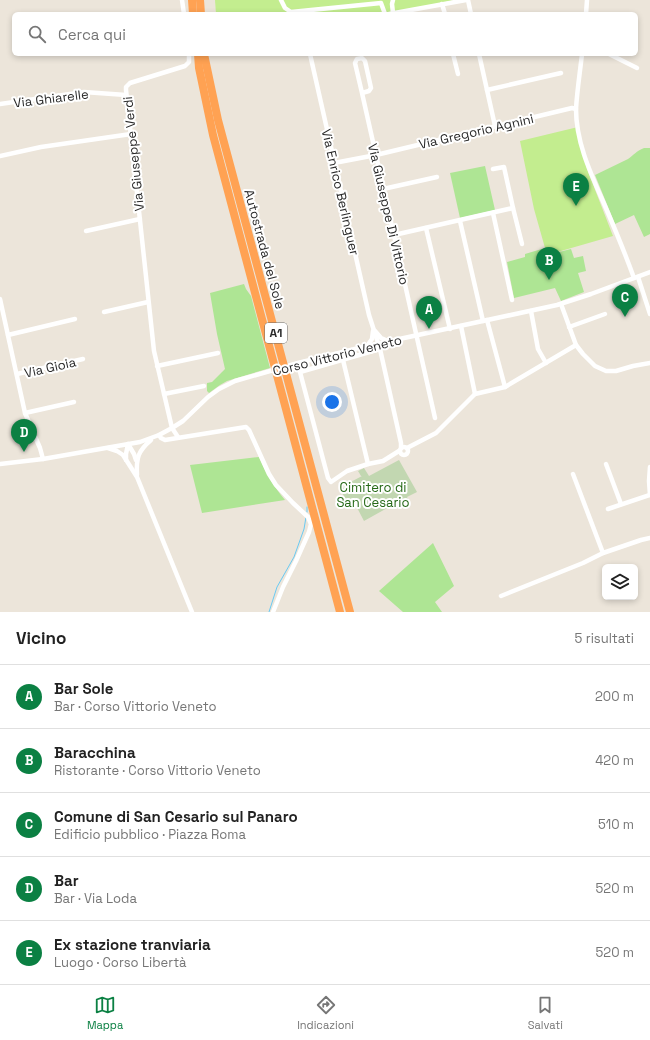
<!DOCTYPE html>
<html lang="it">
<meta charset="utf-8">
<style>
body{margin:0;font-family:"Space Grotesk",sans-serif;background:#f6f6f6;color:#222}
.controls{position:absolute;right:12px;bottom:12px;display:grid;overflow:hidden;border-radius:6px;box-shadow:0 2px 6px #0003}
.controls button{width:36px;height:36px;display:grid;place-items:center;padding:0;border:0;border-bottom:1px solid #e0e0e0;background:#fff;color:#222;font:20px sans-serif}
.you{position:absolute;left:332px;top:402px;width:14px;height:14px;margin:-10px;border:3px solid #fff;border-radius:50%;background:#1a73e8;box-shadow:0 0 0 6px #1a73e833}
.badge{display:grid;place-items:center;width:26px;height:26px;border-radius:50%;background:#0b8043;color:#fff;font-size:13px;font-weight:700}
.pin{position:absolute;translate:-50% -33px;filter:drop-shadow(0 1px 2px #0008)}
.pin::after{content:'';position:absolute;top:21px;width:14px;height:12px;background:inherit;clip-path:polygon(0 0,100% 0,50% 100%)}
.list{margin:0;padding:0;list-style:none}
h2{display:flex;justify-content:space-between;align-items:center;height:52px;margin:0;padding:0 16px;font-size:17px}
h2 small{font-size:13px;font-weight:400;color:#767676}
.list li{display:grid;grid-template-columns:26px 1fr auto;gap:12px;align-items:center;box-sizing:border-box;height:64px;padding:0 16px;border-top:1px solid #e0e0e0}
.list b{display:block;font-size:15px;white-space:nowrap}
.list p{margin:0;font-size:13px;white-space:nowrap;color:#767676}
.list em{font-size:13px;font-style:normal;color:#767676}
.icon{flex:none;width:22px;height:22px;fill:none;stroke:currentColor;stroke-width:2;stroke-linecap:round;stroke-linejoin:round}
.map{position:relative;flex:none;width:650px;height:612px;overflow:hidden}
.search{position:absolute;background:#fff;box-shadow:0 2px 6px #0003;left:12px;right:12px;top:12px;height:44px;display:flex;align-items:center;gap:10px;box-sizing:border-box;padding:0 14px;border-radius:6px;color:#767676;font-size:15px}
.sheet{height:372px;background:#fff}
nav{display:flex;justify-content:space-around;align-items:center;box-sizing:border-box;height:56px;border-top:1px solid #e0e0e0;background:#fff;font-size:11px;color:#767676}
nav a{display:grid;justify-items:center;gap:2px}
nav .on{color:#0b8043}
.map>svg:first-child{display:block}
.green{fill:#aee594}
.cemetery{fill:#c2d7b1}
.pitch{fill:#c3ed8f}
.lines{fill:none;stroke-linecap:round;stroke-linejoin:round}
.stream{stroke:#69caf3;stroke-width:1}
.minor{stroke:#fff;stroke-width:4.5}
.motorway{stroke:#ffa253;stroke-width:8}
.labels{text-anchor:middle;stroke-width:4;stroke-linejoin:round;paint-order:stroke}
.shield{fill:#fff;stroke:#696969;stroke-width:1}
.shield-label{font-size:12px;font-weight:bold;fill:#292929}
.street-label{font-size:13px;fill:#292929;stroke:#fff}
.park-label{font-size:13px;fill:#266917;stroke:#fff}
</style>
<div class="map">
<svg width="650" height="612" viewBox="0 0 650 612">
<rect width="100%" height="100%" fill="#ece5da"/>
<g class="green">
<path d="M 644,148 L 650,148 L 650,234 L 644,237 L 634,215 L 615,224 L 595,175 L 628,159 C 634,155 636,151 644,148 Z"/>
<path d="M 485,166 L 495,210 L 460,218 L 450,173 Z"/>
<path d="M 545,248 L 547,255 L 571,249 L 574,258 L 583,256 L 586,271 L 578,273 L 584,292 L 561,301 L 555,288 L 514,298 L 507,262 L 525,257 L 525,254 Z"/>
<path d="M 244,284 L 246,289 L 251,296 L 270,368 L 227,381 L 220,385 L 209,393 L 207,391 L 207,383 L 212,382 L 225,369 L 217,334 L 210,293 Z"/>
<path d="M 259,457 C 266,473 274,487 285,500 L 202,513 L 190,465 Z"/>
<path d="M 433,543 L 454,586 L 435,602 L 442,612 L 403,612 L 379,591 Z"/>
</g>
<path class="cemetery" d="M 399,460 L 417,492 L 407,497 L 408,499 L 404,501 L 404,503 L 402,505 L 400,503 L 399,504 L 398,502 L 364,521 L 352,498 L 347,501 L 342,493 L 342,490 L 345,485 L 362,476 L 361,476 L 358,471 L 364,468 L 369,476 Z"/>
<g class="pitch">
<path d="M 215,0 L 454,0 L 395,14 L 216,14 Z"/>
<path d="M 578,127 L 587,169 L 613,236 L 547,255 L 534,209 L 520,141 Z"/>
</g>
<g class="lines">
<g class="stream">
<path d="M 307,512 L 307,507"/>
<path d="M 269,612 L 277,587 L 294,557 L 304,529 L 306,517"/>
</g>
<g class="minor">
<path d="M 182,0 L 184,14"/>
<path d="M 281,0 L 285,8 L 291,12 L 381,3 L 385,14"/>
<path d="M 468,0 L 471,14"/>
<path d="M 442,4 L 445,14"/>
<path d="M 393,13 L 392,4 L 393,0"/>
<path d="M 389,14 L 466,0"/>
<path d="M 586,14 L 587,0"/>
<path d="M 310,54 L 369,315 L 380,349 L 401,443 L 401,448"/>
<path d="M 453,54 L 458,74"/>
<path d="M 479,54 L 495,126"/>
<path d="M 582,54 C 580,72 577,91 576,109 C 576,146 594,180 608,213 C 617,234 626,256 634,278"/>
<path d="M 609,54 L 637,68"/>
<path d="M 487,90 L 561,73"/>
<path d="M 362,93 L 355,63 L 357,59 L 362,58 L 365,61 L 371,88 L 369,91 L 362,93 L 435,418"/>
<path d="M 0,104 L 84,92 L 126,95"/>
<path d="M 0,156 L 41,147 L 131,134"/>
<path d="M 334,163 L 376,155 L 572,108 L 576,109"/>
<path d="M 383,189 L 437,177"/>
<path d="M 513,208 L 522,244"/>
<path d="M 493,213 L 512,300"/>
<path d="M 460,221 L 483,321"/>
<path d="M 426,228 L 450,329"/>
<path d="M 86,231 L 140,219"/>
<path d="M 394,235 L 513,208 L 504,167 L 493,169"/>
<path d="M 638,277 L 650,314"/>
<path d="M 0,299 L 25,413 L 40,448 L 43,459"/>
<path d="M 561,304 L 576,345 L 583,354 L 595,366 L 606,371 L 616,371 L 633,366 L 650,363"/>
<path d="M 531,311 L 538,349 L 546,363"/>
<path d="M 104,312 L 148,302"/>
<path d="M 487,320 L 505,387"/>
<path d="M 461,326 L 475,394"/>
<path d="M 569,327 L 605,314"/>
<path d="M 375,331 L 381,338 L 388,341"/>
<path d="M 8,335 L 75,319"/>
<path d="M 367,346 L 372,339 L 373,331"/>
<path d="M 380,349 L 300,372 L 328,478 L 331,482 L 347,471 L 368,464 L 383,461 L 399,451"/>
<path d="M 343,360 L 368,464"/>
<path d="M 157,366 L 218,353"/>
<path d="M 17,374 L 83,359"/>
<path d="M 164,394 L 204,386"/>
<path d="M 25,413 L 74,402"/>
<path d="M 159,435 L 161,438 L 165,440 L 246,427 L 249,430 L 269,474 L 276,485 L 293,503 L 308,517 L 311,524 L 309,532 L 296,561 L 283,587 L 273,612"/>
<path d="M 178,437 L 172,428 L 154,351 L 126,90 L 126,87 L 130,83 L 185,66 L 189,62 L 189,54"/>
<path d="M 128,444 L 134,454 L 136,460"/>
<circle cx="404" cy="451" r="4"/>
<path d="M 108,448 L 117,451 L 123,455 L 137,477 L 192,612"/>
<path d="M 407,448 L 436,433 L 475,394 L 505,387 L 576,345"/>
<path d="M 126,460 L 126,454 L 128,444"/>
<path d="M 0,464 L 43,459 L 140,442 L 159,435 L 172,428 L 183,421 L 208,397 L 219,389 L 235,381 L 298,363 L 367,346 L 557,305 L 591,294 L 650,272"/>
<path d="M 606,464 L 621,504"/>
<path d="M 650,467 L 649,481 L 650,495"/>
<path d="M 573,474 L 603,553"/>
<path d="M 137,475 C 136,458 138,451 151,440"/>
<path d="M 608,509 L 650,495"/>
<path d="M 501,596 L 583,563 L 603,553 L 641,540 L 650,538"/>
</g>
<g class="motorway">
<path d="M 192,0 L 193,14"/>
<path d="M 200,0 L 201,14"/>
<path d="M 198,54 L 199,68 L 213,135 L 340,612"/>
<path d="M 204,54 L 218,120 L 350,612"/>
</g>
</g>
<g class="labels">
<rect class="shield" x="265" y="323" width="22" height="20" rx="3"/>
<g class="shield-label">
<text x="276" y="337">A1</text>
</g>
<g class="street-label">
<text transform="translate(51 98) rotate(-7)" y="5">Via Ghiarelle</text>
<text transform="translate(476 131) rotate(-13)" y="5">Via Gregorio Agnini</text>
<text transform="translate(133 154) rotate(-96)" y="5">Via Giuseppe Verdi</text>
<text transform="translate(341 192) rotate(77)" y="5">Via Enrico Berlinguer</text>
<text transform="translate(389 214) rotate(77)" y="5">Via Giuseppe Di Vittorio</text>
<text transform="translate(265 249) rotate(75)" y="5">Autostrada del Sole</text>
<text transform="translate(337 355) rotate(-14)" y="5">Corso Vittorio Veneto</text>
<text transform="translate(50 367) rotate(-13)" y="5">Via Gioia</text>
</g>
<g class="park-label">
<text x="373" y="492">Cimitero di<tspan x="373" dy="15">San Cesario</tspan></text>
</g>
</g>
</svg>
<div class="controls">
<button><svg class="icon" aria-label="layers" viewBox="0 0 24 24"><path d="M12 4l9 5-9 5-9-5zM3 14l9 5 9-5"/></svg></button>
</div>
<div class="you"></div>
<div class="pin badge" style="left:429px;top:329px">A</div>
<div class="pin badge" style="left:549px;top:280px">B</div>
<div class="pin badge" style="left:625px;top:317px">C</div>
<div class="pin badge" style="left:24px;top:452px">D</div>
<div class="pin badge" style="left:576px;top:206px">E</div>
<div class="search"><svg class="icon" aria-label="search" viewBox="0 0 24 24"><circle cx="10" cy="10" r="6"/><path d="M15 15l6 6"/></svg>Cerca qui</div>
</div>
<section class="sheet">
<h2>Vicino<small>5 risultati</small></h2>
<ul class="list">
<li><span class="badge">A</span><div><b>Bar Sole</b><p>Bar · Corso Vittorio Veneto</p></div><em>200 m</em></li>
<li><span class="badge">B</span><div><b>Baracchina</b><p>Ristorante · Corso Vittorio Veneto</p></div><em>420 m</em></li>
<li><span class="badge">C</span><div><b>Comune di San Cesario sul Panaro</b><p>Edificio pubblico · Piazza Roma</p></div><em>510 m</em></li>
<li><span class="badge">D</span><div><b>Bar</b><p>Bar · Via Loda</p></div><em>520 m</em></li>
<li><span class="badge">E</span><div><b>Ex stazione tranviaria</b><p>Luogo · Corso Libertà</p></div><em>520 m</em></li>
</ul>
</section>
<nav>
<a class="on"><svg class="icon" aria-label="map" viewBox="0 0 24 24"><path d="M3 6l6-2 6 2 6-2v14l-6 2-6-2-6 2zM9 4v14M15 6v14"/></svg>Mappa</a>
<a><svg class="icon" aria-label="directions" viewBox="0 0 24 24"><path d="M12 3l9 9-9 9-9-9zM9 14v-3h6M13 9l2 2-2 2"/></svg>Indicazioni</a>
<a><svg class="icon" aria-label="saved" viewBox="0 0 24 24"><path d="M7 4h10v16l-5-4-5 4z"/></svg>Salvati</a>
</nav>
